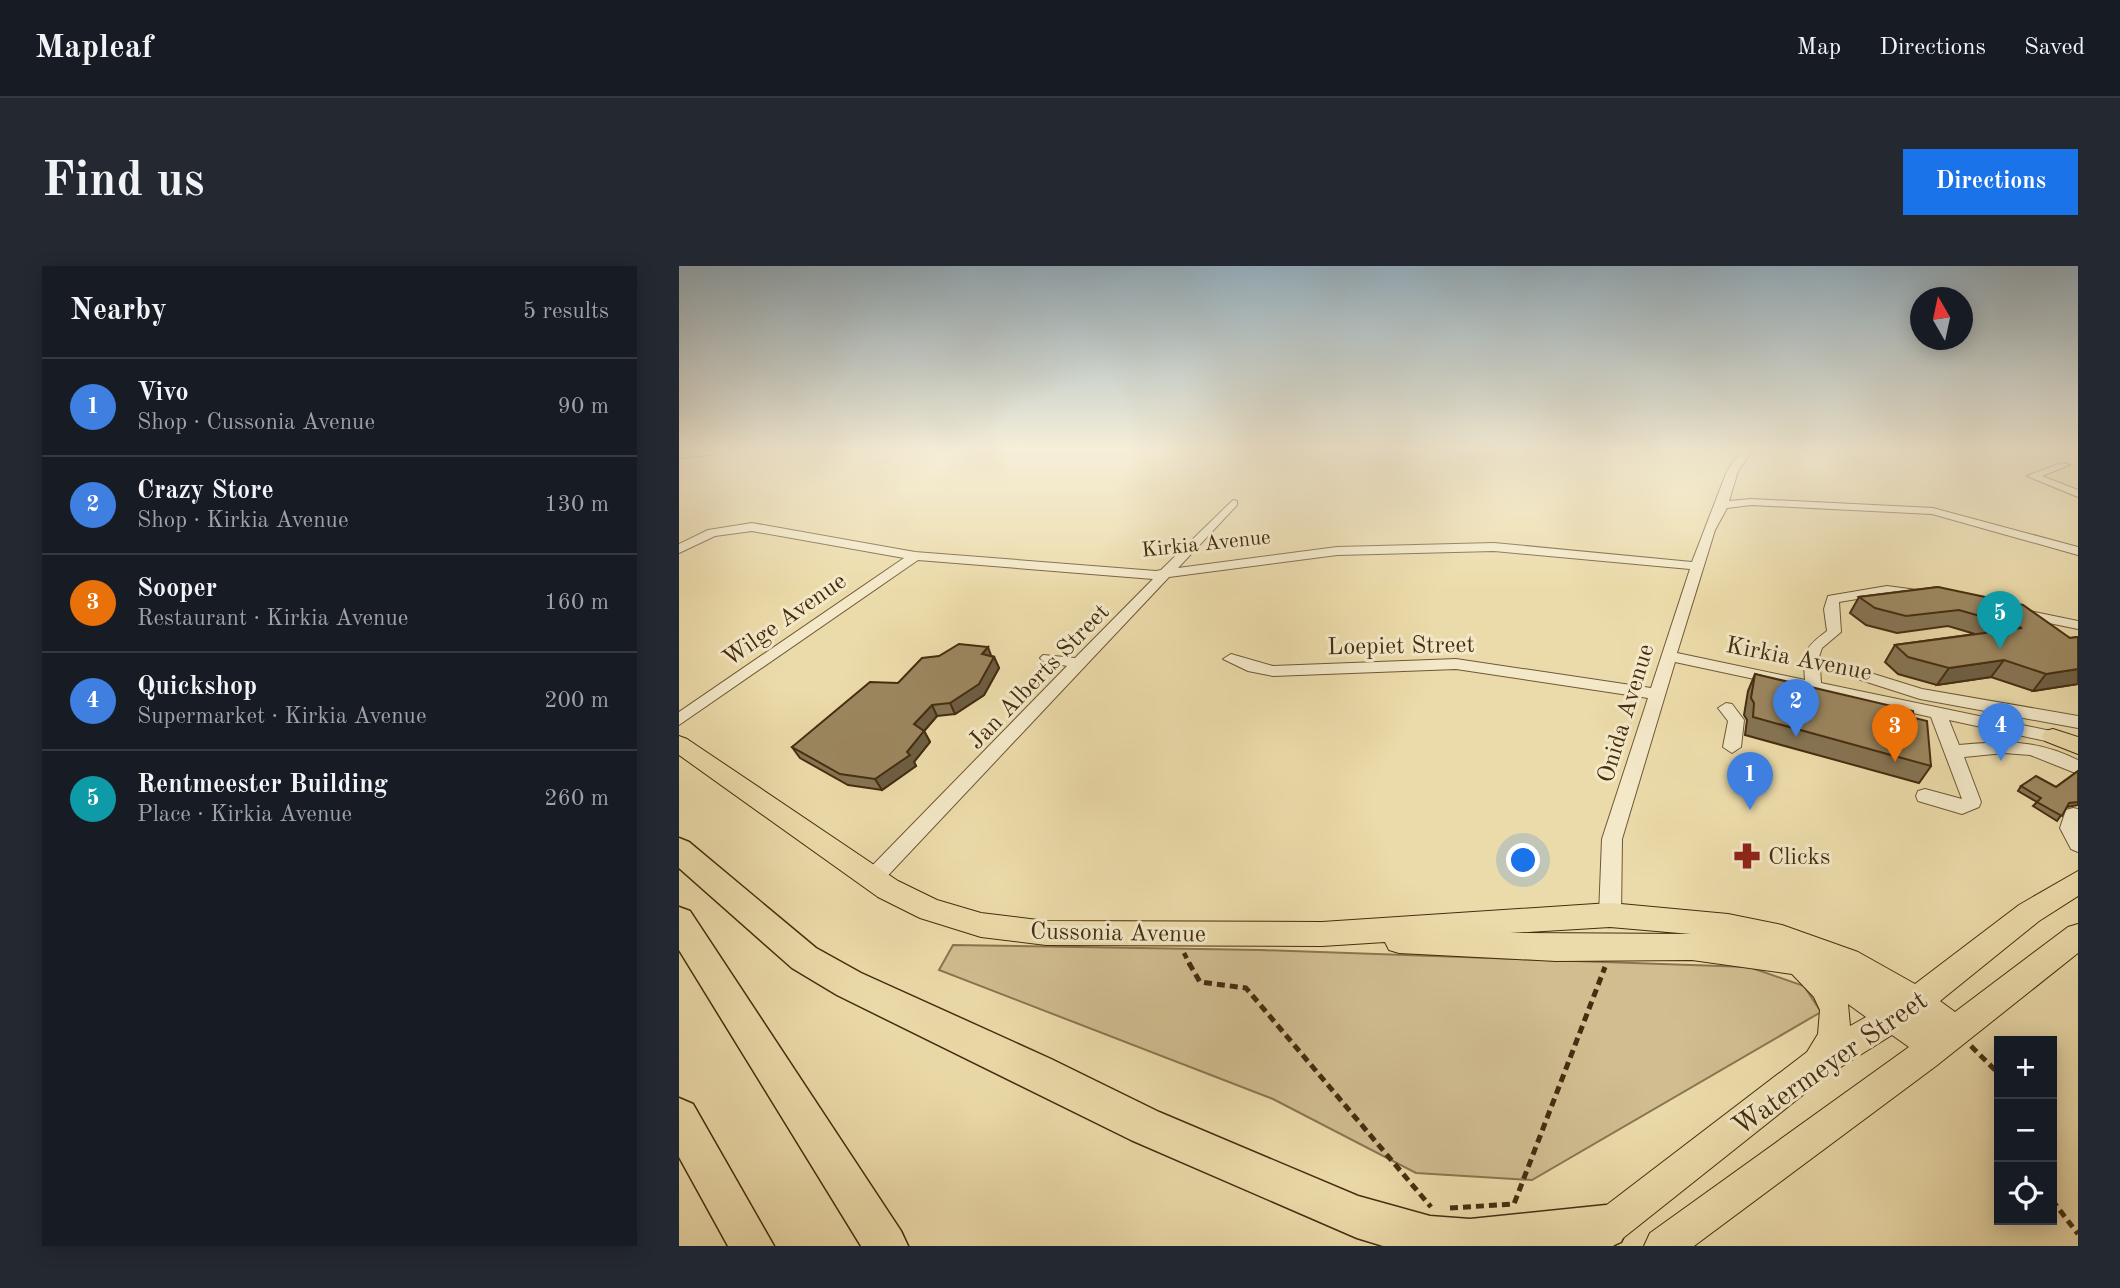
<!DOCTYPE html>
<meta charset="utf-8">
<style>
body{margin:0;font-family:"Old Standard TT",serif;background:#242831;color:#f1f3f6}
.controls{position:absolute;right:21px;bottom:21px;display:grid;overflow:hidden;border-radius:0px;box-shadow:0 4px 18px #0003}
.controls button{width:63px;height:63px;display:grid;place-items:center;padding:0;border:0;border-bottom:2px solid #363941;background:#171b24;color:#f1f3f6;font:35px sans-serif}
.compass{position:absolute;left:1231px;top:21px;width:63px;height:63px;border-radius:50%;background:#171b24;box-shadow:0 4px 18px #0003;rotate:351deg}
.you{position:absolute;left:845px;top:595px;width:24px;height:24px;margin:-18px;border:5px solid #fff;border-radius:50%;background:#1a73e8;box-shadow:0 0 0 10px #1a73e833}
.badge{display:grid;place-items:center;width:46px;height:46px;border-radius:50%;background:#1a73e8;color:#fff;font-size:23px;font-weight:700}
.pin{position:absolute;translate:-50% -58px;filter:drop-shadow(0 2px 4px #0008)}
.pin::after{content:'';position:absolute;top:37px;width:24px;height:21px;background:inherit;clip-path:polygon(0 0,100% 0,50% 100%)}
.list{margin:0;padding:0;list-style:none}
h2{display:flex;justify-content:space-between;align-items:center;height:91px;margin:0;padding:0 28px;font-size:30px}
h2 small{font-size:23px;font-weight:400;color:#9ea1a6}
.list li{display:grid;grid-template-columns:46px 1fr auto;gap:21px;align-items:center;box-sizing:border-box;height:98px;padding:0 28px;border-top:2px solid #363941}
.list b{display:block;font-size:26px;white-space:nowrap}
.list p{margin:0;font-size:23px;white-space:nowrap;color:#9ea1a6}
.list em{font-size:23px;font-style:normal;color:#9ea1a6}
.icon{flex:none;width:38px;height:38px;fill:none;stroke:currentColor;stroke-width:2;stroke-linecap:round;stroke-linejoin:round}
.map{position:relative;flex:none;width:1399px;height:980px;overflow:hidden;border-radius:0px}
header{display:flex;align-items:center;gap:42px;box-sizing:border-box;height:98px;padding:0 35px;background:#171b24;border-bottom:2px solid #363941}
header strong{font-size:33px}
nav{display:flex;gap:38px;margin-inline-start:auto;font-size:24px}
.intro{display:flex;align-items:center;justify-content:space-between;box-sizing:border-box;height:168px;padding:0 42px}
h1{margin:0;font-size:49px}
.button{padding:18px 32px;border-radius:0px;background:#1a73e8;color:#fff;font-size:24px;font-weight:700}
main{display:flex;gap:42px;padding:0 42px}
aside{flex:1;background:#171b24;border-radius:0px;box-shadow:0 4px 18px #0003}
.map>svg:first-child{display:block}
.green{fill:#d0bd90;stroke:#8a7550;stroke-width:2}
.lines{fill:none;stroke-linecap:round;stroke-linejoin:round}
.minor-casing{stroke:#6f5836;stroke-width:2}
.major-casing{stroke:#452d0f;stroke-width:2}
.highway-casing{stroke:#452d0f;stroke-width:3}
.path-far1{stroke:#452d0f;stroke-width:4.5;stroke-dasharray:6 4.5;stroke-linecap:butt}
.path{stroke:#452d0f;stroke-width:5;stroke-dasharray:8 5;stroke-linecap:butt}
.minor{fill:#f3e8c8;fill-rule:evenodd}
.major{fill:#ecdbaa;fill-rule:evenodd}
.highway{fill:#ecdbaa;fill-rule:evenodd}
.wall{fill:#867453;stroke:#452d0f;stroke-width:2}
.shaded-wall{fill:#6d5e43;stroke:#452d0f;stroke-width:2}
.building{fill:#9c8760;stroke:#452d0f;stroke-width:2}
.labels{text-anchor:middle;stroke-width:6;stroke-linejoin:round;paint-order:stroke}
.far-street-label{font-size:21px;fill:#452d0f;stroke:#f3e8c8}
.street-label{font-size:24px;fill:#452d0f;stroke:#f3e8c8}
.poi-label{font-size:24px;fill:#452d0f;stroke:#f3e8c8;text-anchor:start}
.near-street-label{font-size:28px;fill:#452d0f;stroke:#f3e8c8}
</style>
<header>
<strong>Mapleaf</strong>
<nav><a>Map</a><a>Directions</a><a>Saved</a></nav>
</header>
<div class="intro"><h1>Find us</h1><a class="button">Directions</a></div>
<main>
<aside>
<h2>Nearby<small>5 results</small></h2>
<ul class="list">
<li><span class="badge" style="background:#3f7fe0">1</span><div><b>Vivo</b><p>Shop · Cussonia Avenue</p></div><em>90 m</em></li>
<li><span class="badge" style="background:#3f7fe0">2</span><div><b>Crazy Store</b><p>Shop · Kirkia Avenue</p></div><em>130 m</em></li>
<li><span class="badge" style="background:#e8710a">3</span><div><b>Sooper</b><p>Restaurant · Kirkia Avenue</p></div><em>160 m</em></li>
<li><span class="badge" style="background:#3f7fe0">4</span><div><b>Quickshop</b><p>Supermarket · Kirkia Avenue</p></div><em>200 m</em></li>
<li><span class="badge" style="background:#0f9aa8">5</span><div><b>Rentmeester Building</b><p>Place · Kirkia Avenue</p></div><em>260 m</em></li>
</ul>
</aside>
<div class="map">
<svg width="1399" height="980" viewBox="0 0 1399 980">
<rect width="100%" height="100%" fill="#ecdbaa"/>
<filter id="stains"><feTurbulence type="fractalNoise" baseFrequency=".00286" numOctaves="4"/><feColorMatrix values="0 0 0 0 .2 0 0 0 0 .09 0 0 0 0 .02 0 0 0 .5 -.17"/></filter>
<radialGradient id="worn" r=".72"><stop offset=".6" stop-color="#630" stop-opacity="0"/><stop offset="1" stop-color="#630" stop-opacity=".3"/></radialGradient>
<path class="green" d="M 274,679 L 582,684 L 1070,701 L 1125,720 L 1142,746 L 853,914 L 737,907 L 594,833 L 260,704 Z"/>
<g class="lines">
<g class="minor-casing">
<g id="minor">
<path d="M 43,185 L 38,188 L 0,192 L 0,186 Z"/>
<path d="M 1062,185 L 1073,185 L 1059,205 L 1050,235 L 1072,233 L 1254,242 L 1399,281 L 1399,289 L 1253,248 L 1072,239 L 1048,242 L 1036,264 L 998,387 L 1126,414 C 1124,386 1125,382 1148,365 L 1145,343 L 1149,330 L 1208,320 L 1253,326 L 1255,329 L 1248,333 L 1208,328 L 1160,336 L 1162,366 L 1143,382 L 1140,391 L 1243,423 L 1399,450 L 1399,462 L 1241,433 L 1141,401 L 1142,417 L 1391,469 L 1394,473 L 1385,479 L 1270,454 L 1280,479 C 1327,475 1356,473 1399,494 L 1399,508 L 1351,489 L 1325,487 L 1285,491 L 1302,536 L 1300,541 L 1283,548 L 1239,535 L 1237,530 L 1239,525 L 1246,523 L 1283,533 L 1252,451 L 1143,427 L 1135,432 L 1129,431 L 1127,424 L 996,396 L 943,573 L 942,649 L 939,655 L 931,658 L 923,655 L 920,649 L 923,573 L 969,432 L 777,403 L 594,410 L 569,405 L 544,393 L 552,388 L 594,400 L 777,393 L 972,422 L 1011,303 L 815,285 L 658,289 L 490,311 L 200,619 L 193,621 L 186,619 L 183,613 L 186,607 L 388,400 L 364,395 L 361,392 L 364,389 L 396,392 L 474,313 L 239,294 L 0,459 L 0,446 L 225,292 L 73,265 L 36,270 L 0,287 L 0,278 L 29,264 L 73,257 L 236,286 L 477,305 L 482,304 L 554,234 L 558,235 L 558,239 L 499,302 L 658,281 L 815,277 L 1013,296 L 1048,205 Z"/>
<path d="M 1382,197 L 1391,199 L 1363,210 L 1399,224 L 1399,231 L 1348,210 Z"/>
<path d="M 1341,343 L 1399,355 L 1399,363 L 1336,350 L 1336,344 Z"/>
<path d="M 1047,437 L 1053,438 L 1065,454 L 1062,481 L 1053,487 L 1044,481 L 1049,455 L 1039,442 Z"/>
<path d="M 1394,542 L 1399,543 L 1399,586 L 1392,583 L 1381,562 L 1387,544 Z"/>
</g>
</g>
<g class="major-casing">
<g id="major">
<path d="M 1374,463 L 1399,471 L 1399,488 L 1366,475 L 1363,470 L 1366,465 Z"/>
<path d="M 0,470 L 8,473 L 219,615 L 258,634 L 302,647 L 367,655 L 643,656 L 931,637 L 1049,648 L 1103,659 L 1179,686 L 1236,718 L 1340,639 L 1399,605 L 1399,630 L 1360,655 L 1261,735 L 1276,746 L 1389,661 L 1399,658 L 1399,687 L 1257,800 L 1015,980 L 965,980 L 971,967 L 1230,781 L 1213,769 L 1149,809 L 934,980 L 885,980 L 891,967 L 1128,786 L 1139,768 L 1141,744 L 1135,731 L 1113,708 L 1013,694 L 877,695 L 720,687 L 710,684 L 706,676 L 643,680 L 367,679 L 302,671 L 241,652 L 199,631 L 0,489 ZM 931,661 L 1012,668 L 831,667 ZM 1169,738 L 1187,751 L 1171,760 Z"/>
</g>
</g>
<g class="highway-casing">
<g id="highway">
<path d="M 0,572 L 10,576 L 137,682 L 182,707 L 372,793 L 480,846 L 679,930 L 751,950 L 791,953 L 927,939 L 942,946 L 949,961 L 942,976 L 933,980 L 704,980 L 678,972 L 452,874 L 158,729 L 113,702 L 0,602 Z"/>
<path d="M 0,641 L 11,645 L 222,965 L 229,980 L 182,980 L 0,684 Z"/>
<path d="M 0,832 L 14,838 L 95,980 L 49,980 L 0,891 Z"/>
</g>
</g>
<path class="path-far1" d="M 505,687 L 511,699"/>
<g class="path">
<path d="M 510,697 L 521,716 L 567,722 L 752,941"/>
<path d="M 1292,780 L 1320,808"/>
<path d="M 1373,934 L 1399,968"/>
<path d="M 771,942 L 835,938 L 926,701"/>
</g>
<use href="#minor" class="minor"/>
<use href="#major" class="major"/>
<use href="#highway" class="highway"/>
</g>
<g class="wall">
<path d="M 1259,321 L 1391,372 L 1399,371 L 1399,418 L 1354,425 L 1312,411 L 1258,419 L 1219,408 L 1206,396 L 1216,379 L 1296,368 L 1269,360 L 1218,367 L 1187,359 L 1171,347 L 1180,331 Z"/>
<path d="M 313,390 L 315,391 L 320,402 L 305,429 L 276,448 L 258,450 L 245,465 L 251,476 L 235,496 L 237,500 L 203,524 L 169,519 L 121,492 L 113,481 L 219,417 Z"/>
<path d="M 1076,408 L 1235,452 L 1252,500 L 1240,517 L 1066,469 L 1068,454 L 1065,449 L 1069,425 Z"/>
<path d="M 1399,505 L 1399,539 L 1388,541 L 1378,555 L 1354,540 L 1358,536 L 1339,525 L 1342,520 L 1377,521 Z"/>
</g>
<g class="shaded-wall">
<path d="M 309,381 L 313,392 L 303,388 Z"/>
<path d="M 315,391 L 320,402 L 305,429 L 276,448 L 271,437 Z"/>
<path d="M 1325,394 L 1312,411 L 1258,419 L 1270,402 Z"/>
<path d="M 1399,403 L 1399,418 L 1354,425 L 1367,408 Z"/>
<path d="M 253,439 L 258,450 L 245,465 L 251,476 L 235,496 L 237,500 L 203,524 L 196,513 L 228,486 L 235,458 Z"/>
</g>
<g class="building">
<path d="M 1259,321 L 1344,339 L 1391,372 L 1399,371 L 1399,403 L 1367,408 L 1325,394 L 1270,402 L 1229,391 L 1216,379 L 1343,362 L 1280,344 L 1227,350 L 1196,342 L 1180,331 Z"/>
<path d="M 280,378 L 309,381 L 303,388 L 315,391 L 300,418 L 271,437 L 253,439 L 235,458 L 245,465 L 228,486 L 231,489 L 196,513 L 161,508 L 113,481 L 191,416 L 219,417 L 243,392 L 260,390 Z"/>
<path d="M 1076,408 L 1234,445 L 1235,452 L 1248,455 L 1252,500 L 1074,451 L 1075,437 L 1072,432 Z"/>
<path d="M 1399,505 L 1399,536 L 1390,537 L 1383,550 L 1358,536 L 1362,532 L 1342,520 L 1357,510 L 1377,521 Z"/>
</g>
<linearGradient id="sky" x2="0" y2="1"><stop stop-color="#93acba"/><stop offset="0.57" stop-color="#f6efd9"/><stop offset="1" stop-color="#f6efd9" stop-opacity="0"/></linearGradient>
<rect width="1399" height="322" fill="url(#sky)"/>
<defs>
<g id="pharmacy-bare" transform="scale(2.1)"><path d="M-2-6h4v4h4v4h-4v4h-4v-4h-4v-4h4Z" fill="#8f2418" stroke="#f3e8c8" stroke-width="2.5" paint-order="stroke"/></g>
</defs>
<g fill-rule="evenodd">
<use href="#pharmacy-bare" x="1068" y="590"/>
</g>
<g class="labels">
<g class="far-street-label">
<text transform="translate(527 277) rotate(-6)" y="7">Kirkia Avenue</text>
</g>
<g class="street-label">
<text transform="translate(105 353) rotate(-35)" y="8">Wilge Avenue</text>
<text transform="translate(722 379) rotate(-1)" y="8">Loepiet Street</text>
<text transform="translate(1120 392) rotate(11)" y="8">Kirkia Avenue</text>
<text transform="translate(359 410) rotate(-46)" y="8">Jan Alberts Street</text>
<text transform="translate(946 447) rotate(-73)" y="8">Onida Avenue</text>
<text transform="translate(439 666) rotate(1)" y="8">Cussonia Avenue</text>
</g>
<g class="poi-label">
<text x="1089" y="598">Clicks</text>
</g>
<g class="near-street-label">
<text transform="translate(1150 796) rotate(-35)" y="10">Watermeyer Street</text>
</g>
</g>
<rect width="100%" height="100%" filter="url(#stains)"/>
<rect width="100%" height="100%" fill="url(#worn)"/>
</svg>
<div class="controls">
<button>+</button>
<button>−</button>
<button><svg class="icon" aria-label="locate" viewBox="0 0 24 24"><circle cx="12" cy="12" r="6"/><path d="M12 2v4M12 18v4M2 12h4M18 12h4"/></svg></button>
</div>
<svg class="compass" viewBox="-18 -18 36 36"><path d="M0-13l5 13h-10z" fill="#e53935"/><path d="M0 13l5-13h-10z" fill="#9ea1a6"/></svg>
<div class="you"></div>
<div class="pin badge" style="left:1071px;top:544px;background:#3f7fe0">1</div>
<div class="pin badge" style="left:1117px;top:471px;background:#3f7fe0">2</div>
<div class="pin badge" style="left:1216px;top:496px;background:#e8710a">3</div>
<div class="pin badge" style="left:1322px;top:495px;background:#3f7fe0">4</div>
<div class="pin badge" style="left:1321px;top:383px;background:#0f9aa8">5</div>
</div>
</main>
